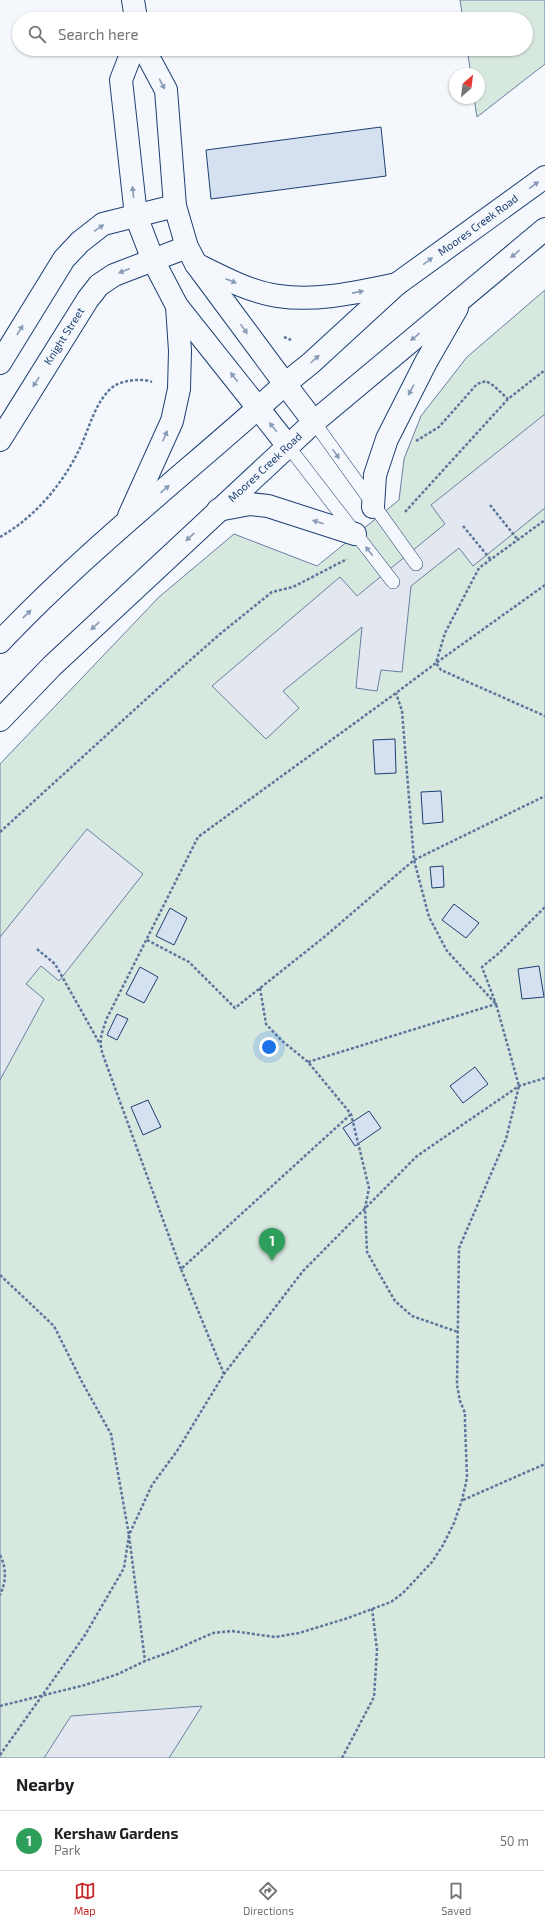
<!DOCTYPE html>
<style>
body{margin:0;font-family:"Exo 2",sans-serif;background:#f2f2f2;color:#202124}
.compass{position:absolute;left:449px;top:68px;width:36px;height:36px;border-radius:50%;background:#fff;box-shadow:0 1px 3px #0004;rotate:28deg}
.you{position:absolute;left:269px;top:1047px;width:14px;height:14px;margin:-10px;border:3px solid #fff;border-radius:50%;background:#1a73e8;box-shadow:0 0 0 6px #1a73e833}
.badge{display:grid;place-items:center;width:26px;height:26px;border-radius:50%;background:#c62828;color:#fff;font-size:13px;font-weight:700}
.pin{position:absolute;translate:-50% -33px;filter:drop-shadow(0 1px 2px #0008)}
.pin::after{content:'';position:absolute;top:21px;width:14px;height:12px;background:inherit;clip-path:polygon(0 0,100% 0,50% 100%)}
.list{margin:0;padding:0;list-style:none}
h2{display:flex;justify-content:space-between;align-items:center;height:52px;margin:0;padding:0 16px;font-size:17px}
h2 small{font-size:13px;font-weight:400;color:#757577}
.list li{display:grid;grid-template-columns:26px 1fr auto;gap:12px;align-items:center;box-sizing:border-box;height:60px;padding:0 16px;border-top:1px solid #e0e0e0}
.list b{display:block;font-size:15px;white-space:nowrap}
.list p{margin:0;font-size:13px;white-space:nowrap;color:#757577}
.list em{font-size:13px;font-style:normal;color:#757577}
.icon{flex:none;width:22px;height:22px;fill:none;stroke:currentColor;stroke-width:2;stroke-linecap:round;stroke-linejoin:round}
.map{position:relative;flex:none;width:545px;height:1758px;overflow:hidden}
.search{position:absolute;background:#fff;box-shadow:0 1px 3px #0004;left:12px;right:12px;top:12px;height:44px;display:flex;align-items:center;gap:10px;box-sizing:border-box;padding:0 14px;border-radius:22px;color:#757577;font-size:15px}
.sheet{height:112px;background:#fff}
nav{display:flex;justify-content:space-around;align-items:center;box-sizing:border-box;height:56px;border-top:1px solid #e0e0e0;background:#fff;font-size:11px;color:#757577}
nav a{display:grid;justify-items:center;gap:2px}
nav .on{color:#c62828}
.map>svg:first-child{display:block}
.green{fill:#d7e8df;stroke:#687fa3}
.parking{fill:#e3e8f0;stroke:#687fa3}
.building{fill:#d5e0f0;stroke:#1d3f73}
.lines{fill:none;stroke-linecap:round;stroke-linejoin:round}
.service-casing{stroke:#1d3f73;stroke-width:14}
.minor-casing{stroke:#1d3f73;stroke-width:24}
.trunk-casing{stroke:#1d3f73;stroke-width:24}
.path{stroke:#5e769c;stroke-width:2.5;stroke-dasharray:3 2;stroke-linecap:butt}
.service{stroke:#f4f7fb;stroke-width:13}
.minor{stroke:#f4f7fb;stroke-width:22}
.trunk{stroke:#f4f7fb;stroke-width:22}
.oneway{fill:#889bb7}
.labels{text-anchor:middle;stroke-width:3;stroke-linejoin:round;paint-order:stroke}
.street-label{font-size:11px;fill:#1d3f73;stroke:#f4f7fb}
</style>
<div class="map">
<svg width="545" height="1758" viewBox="0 0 545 1758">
<rect width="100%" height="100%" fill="#f4f7fb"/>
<g class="green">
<path d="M 460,0 L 545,0 L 545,64 L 477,117 L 474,98 L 479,98 L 479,74 L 471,74 L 467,49 L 526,49 L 526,19 L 463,19 Z"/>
<path d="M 545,290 L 545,1758 L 0,1758 L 0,764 L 159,597 L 234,534 L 317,566 L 399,500 L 404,459 L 421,416 L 467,357 Z"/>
</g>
<g class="parking">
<path d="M 545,414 L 545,508 L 473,566 L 459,548 L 411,586 L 402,672 L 381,670 L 377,691 L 356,688 L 362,627 L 283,691 L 299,708 L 266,739 L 212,686 L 340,577 L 357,596 L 445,524 L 431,505 Z"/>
<path d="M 87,829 L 143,874 L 59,981 L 41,966 L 26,984 L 44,999 L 0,1080 L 0,937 Z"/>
<path d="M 202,1706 L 169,1758 L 44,1758 L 71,1716 Z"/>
</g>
<g class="building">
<path d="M 381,127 L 386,176 L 211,199 L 206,150 Z"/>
<path d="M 395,739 L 396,773 L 375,774 L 373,740 Z"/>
<path d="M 441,791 L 443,822 L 423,824 L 421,792 Z"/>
<path d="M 443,866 L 444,887 L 432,888 L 430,867 Z"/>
<path d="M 454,904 L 479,923 L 466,938 L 442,920 Z"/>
<path d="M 170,908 L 187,918 L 174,945 L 156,936 Z"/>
<path d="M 539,966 L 544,997 L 522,999 L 518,969 Z"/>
<path d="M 140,967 L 158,977 L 144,1003 L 126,994 Z"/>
<path d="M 117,1014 L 128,1019 L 117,1040 L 107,1035 Z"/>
<path d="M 475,1067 L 488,1084 L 463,1103 L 450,1086 Z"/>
<path d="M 148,1100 L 161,1127 L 143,1135 L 131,1107 Z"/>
<path d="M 369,1111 L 381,1128 L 355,1146 L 343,1128 Z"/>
</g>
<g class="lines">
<g class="service-casing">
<g id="service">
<path d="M 314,422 L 416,564"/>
<path d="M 288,446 L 393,582"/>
</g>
</g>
<g class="minor-casing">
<g id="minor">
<path d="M 133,0 L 136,19"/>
<path d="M 133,49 L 121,80 L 136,216 L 153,260 L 177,306 L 258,408"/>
<path d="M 144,49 L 166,90 L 175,206 L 187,247 L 196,264 L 285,384"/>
<path d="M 0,363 L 64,259 L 80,242 L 103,224 L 175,206"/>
<path d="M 0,440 L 88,299 L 99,285 L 114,275 L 187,247"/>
</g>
</g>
<g class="trunk-casing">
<g id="trunk">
<path d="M 196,264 C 222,277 250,292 278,296 C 318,302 358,292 397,284"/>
<path d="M 285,384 L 314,422"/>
<path d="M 258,408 L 288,446"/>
<path d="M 373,507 L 375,475 L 387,439 L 426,362 L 457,308"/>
<path d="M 218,510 L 250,504 L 268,506 L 355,534"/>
<path d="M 129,516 L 172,421 L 179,389 L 180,351 L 177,306"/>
<path d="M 0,642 C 88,549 190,470 285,384 L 311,363 L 397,284 L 545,177"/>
<path d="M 0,720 L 52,666 L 314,422 L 545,229"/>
</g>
</g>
<g class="path">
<path d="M 284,337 L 291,340"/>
<path d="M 416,441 L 439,427 L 477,384 L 486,381 L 494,386 L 508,399"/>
<path d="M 490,505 L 518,540"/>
<path d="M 405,512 L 508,399 L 545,370"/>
<path d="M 463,526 L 491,560"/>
<path d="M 0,537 C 34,518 62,485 79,450 C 89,430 95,400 114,386 C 124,380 142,378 152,382"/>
<path d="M 545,585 L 436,663 L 441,670 L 545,716"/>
<path d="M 0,832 L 154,692 L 220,634 L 272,592 L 293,587 L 347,559"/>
<path d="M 147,940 L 189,962 L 235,1008 L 323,938 L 414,860 L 545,796"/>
<path d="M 37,949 L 55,964 L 100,1044"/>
<path d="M 260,988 L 266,1024 L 281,1040 L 308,1062 L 351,1114 L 369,1188 L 365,1208 L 367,1252 L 384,1282 L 395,1301 L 412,1316 L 458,1332"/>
<path d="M 308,1062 L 496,1004 L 482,967 L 499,953 L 545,907"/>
<path d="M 181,1269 L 103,1055 C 98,1041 102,1032 107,1018 L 198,837 L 396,693 L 436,663 L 445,633 L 479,568 L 545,520"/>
<path d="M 0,1275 L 54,1326 L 82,1382 L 111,1434 L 129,1535 L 145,1661"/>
<path d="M 224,1374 L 181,1269 L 351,1114"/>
<path d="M 463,1500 L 545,1464"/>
<path d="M 0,1555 C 7,1569 6,1582 0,1595"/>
<path d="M 0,1706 L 85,1685 L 118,1674 L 145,1661 L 170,1652 L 213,1633 L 232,1631 L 275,1637 L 299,1633 L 348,1618 L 391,1602 L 403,1593 L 432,1562 L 443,1545 L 454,1523 L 462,1500 L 467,1478 L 465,1423 L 465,1413 L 460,1401 L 457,1385 L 459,1248 L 506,1139 L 519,1086 L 496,1004 L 447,951 L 429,917 L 414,860 L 402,711 L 396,693"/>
<path d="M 0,1755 L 85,1635 L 124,1568 L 129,1535 L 152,1485 L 177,1451 L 224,1374 L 303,1271 L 417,1156 L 519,1086 L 545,1078"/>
<path d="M 342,1758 L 374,1697 L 377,1650 L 372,1608"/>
</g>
<use href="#service" class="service"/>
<use href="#minor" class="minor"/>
<use href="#trunk" class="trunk"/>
</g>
<defs><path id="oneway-solid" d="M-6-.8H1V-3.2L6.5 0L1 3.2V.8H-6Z"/></defs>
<g class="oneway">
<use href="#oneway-solid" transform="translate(162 84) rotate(62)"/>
<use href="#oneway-solid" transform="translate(534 185) rotate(-36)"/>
<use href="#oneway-solid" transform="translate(133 192) rotate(-96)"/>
<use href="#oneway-solid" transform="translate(99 228) rotate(-35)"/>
<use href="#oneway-solid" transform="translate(515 254) rotate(140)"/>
<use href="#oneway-solid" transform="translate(428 261) rotate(-36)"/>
<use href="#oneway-solid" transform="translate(124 271) rotate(159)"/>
<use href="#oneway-solid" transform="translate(231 281) rotate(21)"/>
<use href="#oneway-solid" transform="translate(358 292) rotate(-11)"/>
<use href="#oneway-solid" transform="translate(244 329) rotate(54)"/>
<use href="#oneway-solid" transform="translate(20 330) rotate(-59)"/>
<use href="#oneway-solid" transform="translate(415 337) rotate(141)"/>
<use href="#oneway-solid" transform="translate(315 359) rotate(-42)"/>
<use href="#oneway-solid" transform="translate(234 377) rotate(-127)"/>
<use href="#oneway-solid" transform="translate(36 382) rotate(122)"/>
<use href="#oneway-solid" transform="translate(411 390) rotate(118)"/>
<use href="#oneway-solid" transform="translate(273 427) rotate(-129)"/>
<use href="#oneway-solid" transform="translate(165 436) rotate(-66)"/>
<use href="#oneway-solid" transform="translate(336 454) rotate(55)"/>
<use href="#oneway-solid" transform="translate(165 489) rotate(-41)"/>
<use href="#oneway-solid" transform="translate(318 522) rotate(-162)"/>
<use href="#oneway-solid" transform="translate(190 537) rotate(137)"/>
<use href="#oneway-solid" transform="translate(369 551) rotate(-128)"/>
<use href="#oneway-solid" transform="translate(27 614) rotate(-44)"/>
<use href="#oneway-solid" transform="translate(95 626) rotate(137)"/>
</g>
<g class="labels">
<g class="street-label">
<text transform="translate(478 225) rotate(-36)" y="4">Moores Creek Road</text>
<text transform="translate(64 336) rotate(-58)" y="4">Knight Street</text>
<text transform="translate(265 467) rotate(-43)" y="4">Moores Creek Road</text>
</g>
</g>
</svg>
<svg class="compass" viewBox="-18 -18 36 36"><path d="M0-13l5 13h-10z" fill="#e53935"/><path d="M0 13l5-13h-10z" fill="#757577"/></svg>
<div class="you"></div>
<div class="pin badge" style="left:272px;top:1261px;background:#2e9e5b">1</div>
<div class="search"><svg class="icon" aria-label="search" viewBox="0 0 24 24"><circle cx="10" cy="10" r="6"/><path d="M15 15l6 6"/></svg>Search here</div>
</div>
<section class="sheet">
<h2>Nearby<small></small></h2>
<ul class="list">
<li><span class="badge" style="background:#2e9e5b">1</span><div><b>Kershaw Gardens</b><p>Park</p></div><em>50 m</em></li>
</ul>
</section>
<nav>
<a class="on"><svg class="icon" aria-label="map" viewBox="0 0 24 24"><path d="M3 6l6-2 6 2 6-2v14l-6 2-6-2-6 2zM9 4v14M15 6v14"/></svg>Map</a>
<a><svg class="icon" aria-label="directions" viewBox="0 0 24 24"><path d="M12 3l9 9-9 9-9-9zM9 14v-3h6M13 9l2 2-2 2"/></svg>Directions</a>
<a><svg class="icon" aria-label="saved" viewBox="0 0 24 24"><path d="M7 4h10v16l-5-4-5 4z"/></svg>Saved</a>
</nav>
